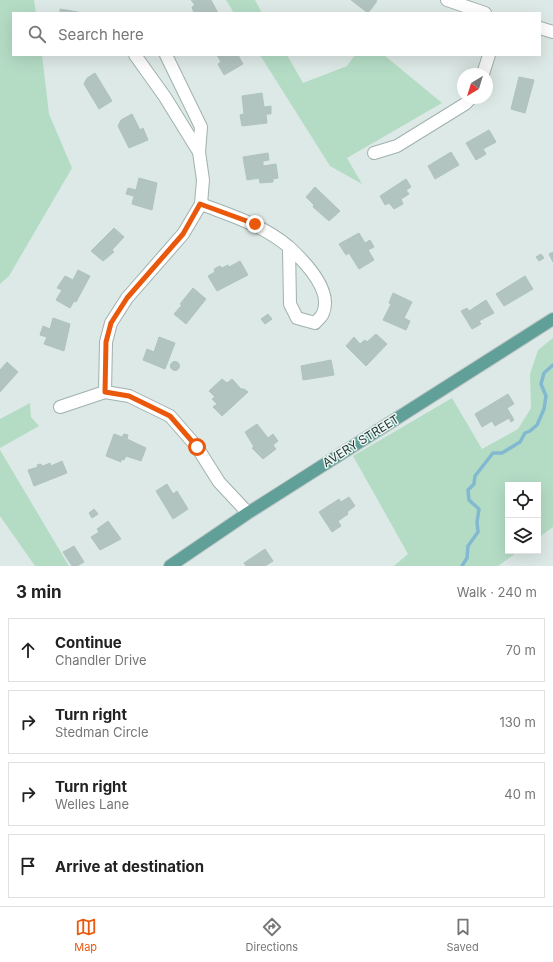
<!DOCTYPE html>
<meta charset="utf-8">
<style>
body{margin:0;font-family:Inter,sans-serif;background:#f6f6f6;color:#222}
.controls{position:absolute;right:12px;bottom:12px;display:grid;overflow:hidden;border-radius:0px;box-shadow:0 4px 16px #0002}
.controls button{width:36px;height:36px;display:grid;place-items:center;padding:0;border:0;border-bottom:1px solid #e0e0e0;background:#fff;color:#222;font:20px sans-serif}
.compass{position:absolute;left:457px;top:68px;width:36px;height:36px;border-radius:50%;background:#fff;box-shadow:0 4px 16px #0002;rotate:218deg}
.stop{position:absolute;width:12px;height:12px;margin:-9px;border:3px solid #ea580c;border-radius:50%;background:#fff}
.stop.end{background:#ea580c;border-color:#fff;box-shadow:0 1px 4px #0008}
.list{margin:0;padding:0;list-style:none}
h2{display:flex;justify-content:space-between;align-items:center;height:52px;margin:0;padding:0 16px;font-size:17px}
h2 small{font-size:13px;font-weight:400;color:#767676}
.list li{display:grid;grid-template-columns:26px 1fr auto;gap:12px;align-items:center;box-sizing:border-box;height:64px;margin:0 8px 8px;padding:0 8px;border:1px solid #e0e0e0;border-radius:0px}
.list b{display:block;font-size:15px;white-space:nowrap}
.list p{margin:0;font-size:13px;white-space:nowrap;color:#767676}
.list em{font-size:13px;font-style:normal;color:#767676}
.icon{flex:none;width:22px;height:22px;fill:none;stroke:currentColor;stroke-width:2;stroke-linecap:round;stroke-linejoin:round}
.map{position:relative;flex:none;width:553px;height:566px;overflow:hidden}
.search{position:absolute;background:#fff;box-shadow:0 4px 16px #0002;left:12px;right:12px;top:12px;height:44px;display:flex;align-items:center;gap:10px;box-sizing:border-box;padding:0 14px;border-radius:0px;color:#767676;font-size:15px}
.sheet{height:340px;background:#fff}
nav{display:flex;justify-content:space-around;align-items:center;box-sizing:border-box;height:56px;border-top:1px solid #e0e0e0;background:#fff;font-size:11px;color:#767676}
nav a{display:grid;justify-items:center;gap:2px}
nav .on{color:#ea580c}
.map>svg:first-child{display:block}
.green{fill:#b4dcc5}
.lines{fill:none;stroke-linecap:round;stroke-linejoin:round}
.stream{stroke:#82b9d1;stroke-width:3.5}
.building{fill:#b2c4bf;stroke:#afc3be}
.minor-casing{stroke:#a0b1ae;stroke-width:14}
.major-casing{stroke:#bcc4c3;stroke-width:14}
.minor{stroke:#fff;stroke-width:12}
.major{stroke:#60a099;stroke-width:12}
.route{stroke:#ea580c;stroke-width:5}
.labels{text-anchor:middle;stroke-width:3;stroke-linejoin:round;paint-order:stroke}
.street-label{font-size:12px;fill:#1e3936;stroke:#edf6f3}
</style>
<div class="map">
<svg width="553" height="566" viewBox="0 0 553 566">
<rect width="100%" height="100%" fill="#dde9e6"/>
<g class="green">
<path d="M 0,0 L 34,0 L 36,13 L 13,13 L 13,55 L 42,55 L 49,114 L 72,168 L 9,276 L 0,284 Z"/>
<path d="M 226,0 L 255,0 L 262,13 L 234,13 Z"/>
<path d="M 260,55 L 287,55 L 303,83 L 347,66 L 355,55 L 384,55 L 442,103 L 347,158 L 362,184 L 330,166 Z"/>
<path d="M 553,338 L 553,527 L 538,538 L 538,485 L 508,485 L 508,551 L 519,551 L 498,566 L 394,566 L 408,554 L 353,456 L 452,398 L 482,449 L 518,429 L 531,408 L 530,374 L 538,350 Z"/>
<path d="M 30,403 L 31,417 L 39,426 L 0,448 L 0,419 Z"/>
<path d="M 0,450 L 69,566 L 35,566 L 0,516 Z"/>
</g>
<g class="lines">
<path class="stream" d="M 462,566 L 467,558 L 468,546 L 478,532 L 477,522 L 479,509 L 469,500 L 468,490 L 474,484 L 475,476 L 493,453 L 502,453 L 520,442 L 525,433 L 530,431 L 537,425 L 544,409 L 546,396 L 541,384 L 544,373 L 553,365"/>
</g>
<g class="building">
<path d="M 191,0 L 211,0 L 218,13 L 194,13 L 192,7 L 195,5 Z"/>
<path d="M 351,0 L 375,0 L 377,1 L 368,13 Z"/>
<path d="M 60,9 L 78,12 L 78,13 L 60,13 Z"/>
<path d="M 217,55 L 238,55 L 243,64 L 224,75 L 218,64 L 221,62 Z"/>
<path d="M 95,73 L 112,101 L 99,109 L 84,84 L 87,78 Z"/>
<path d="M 519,77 L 534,80 L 525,113 L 511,109 Z"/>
<path d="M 262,93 L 264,107 L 271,106 L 271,114 L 266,114 L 267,123 L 242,126 L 240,115 L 244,114 L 242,96 Z"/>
<path d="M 132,114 L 140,130 L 143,128 L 148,140 L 129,148 L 118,126 L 121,120 Z"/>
<path d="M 489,130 L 496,142 L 483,149 L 486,154 L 476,160 L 466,143 Z"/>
<path d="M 451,152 L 459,165 L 435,179 L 428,166 Z"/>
<path d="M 268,153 L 269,160 L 263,161 L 263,166 L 276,164 L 278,178 L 273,179 L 273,182 L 260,183 L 259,178 L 247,180 L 243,157 Z"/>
<path d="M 139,178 L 157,183 L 152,210 L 132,204 L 134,196 L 126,194 L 128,188 L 136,190 Z"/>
<path d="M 406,179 L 411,187 L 406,190 L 409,194 L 401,199 L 403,204 L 394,209 L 389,203 L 385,205 L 380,196 Z"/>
<path d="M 315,187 L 340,211 L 329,221 L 313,207 L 314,205 L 306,197 Z"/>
<path d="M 114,228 L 124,237 L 112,250 L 114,252 L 103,261 L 91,251 Z"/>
<path d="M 359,233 L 365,243 L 370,240 L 374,247 L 368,250 L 374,260 L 359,269 L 349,253 L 346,255 L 339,244 Z"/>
<path d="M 553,252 L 553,262 L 549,254 Z"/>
<path d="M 541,254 L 544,258 L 539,261 L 536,257 Z"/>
<path d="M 240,261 L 248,275 L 217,291 L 208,276 L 215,272 L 214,269 L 220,266 L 222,268 L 228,265 L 229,267 Z"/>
<path d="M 78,270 L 90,276 L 76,302 L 74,301 L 70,308 L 56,300 L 62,290 L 57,288 L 65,276 L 73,280 Z"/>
<path d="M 525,276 L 533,289 L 504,306 L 496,294 Z"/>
<path d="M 193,288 L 206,299 L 186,324 L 174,314 L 182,305 L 180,304 Z"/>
<path d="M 393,293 L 412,302 L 404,318 L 410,321 L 406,330 L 383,320 L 391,304 L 389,303 Z"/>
<path d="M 486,300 L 494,313 L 479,321 L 481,324 L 472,329 L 461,311 L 467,308 L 469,311 Z"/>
<path d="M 268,314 L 272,319 L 265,324 L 261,319 Z"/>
<path d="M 53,318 L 70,324 L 64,351 L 44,344 L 47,337 L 40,335 L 43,326 L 50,329 Z"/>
<path d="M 376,334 L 387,344 L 366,366 L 346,346 L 354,337 L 360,344 L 365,340 L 367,342 Z"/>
<path d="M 159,337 L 175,343 L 165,369 L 143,360 L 147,349 L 154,352 Z"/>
<path d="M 331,360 L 334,375 L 303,380 L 301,366 Z"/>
<circle cx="175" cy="366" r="4.5"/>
<path d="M 7,362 L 18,372 L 0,392 L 0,370 Z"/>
<path d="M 222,379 L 227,383 L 232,379 L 241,389 L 244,389 L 248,392 L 222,416 L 213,407 L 217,404 L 212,399 L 215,397 L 209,391 Z"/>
<path d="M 508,394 L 514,404 L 507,408 L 514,420 L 511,422 L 509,418 L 495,426 L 492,421 L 482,427 L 475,414 Z"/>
<path d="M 257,424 L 268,438 L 273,434 L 278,441 L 273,445 L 276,449 L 263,459 L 252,448 L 254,447 L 245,432 Z"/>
<path d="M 114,434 L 122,437 L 124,434 L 128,435 L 127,439 L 146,448 L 141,461 L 126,456 L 124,460 L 121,459 L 121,462 L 106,456 Z"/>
<path d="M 62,461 L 67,473 L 34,486 L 28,470 L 38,467 L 37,465 L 40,464 L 43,466 L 50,463 L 51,466 Z"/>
<path d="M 167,484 L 173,494 L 177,491 L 188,509 L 173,519 L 156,491 Z"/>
<path d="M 349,497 L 355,506 L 347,512 L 348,514 L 338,521 L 341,526 L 332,532 L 319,512 L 339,499 L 341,502 Z"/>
<path d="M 94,509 L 98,514 L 92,518 L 89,513 Z"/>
<path d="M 108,521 L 121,539 L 100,550 L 91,537 L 99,532 L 97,529 Z"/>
<path d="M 74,546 L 84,562 L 77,566 L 72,566 L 63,552 Z"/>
<path d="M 265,549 L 273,561 L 265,566 L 246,566 L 244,563 Z"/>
</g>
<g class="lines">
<g class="minor-casing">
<g id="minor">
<path d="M 447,0 L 485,13"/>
<path d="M 540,28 L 553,32"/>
<path d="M 135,55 L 165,97 L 199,152"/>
<path d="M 483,74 L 489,55"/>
<path d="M 374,153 L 397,146 L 465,104 L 471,98"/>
<path d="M 201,204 C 232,216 263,225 289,247 L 290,304 L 297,318 L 315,323 C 317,320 322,317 323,313 C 333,290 304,261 289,247"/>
<path d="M 105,392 L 106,342 L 111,323 L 127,298 L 183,234 L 201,204 L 203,180 L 199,152 L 201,127 L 166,55"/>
<path d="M 60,407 L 105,392 L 129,396 L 170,416 L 197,447 L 219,482 L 248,513"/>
</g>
</g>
<g class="major-casing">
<path id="major" d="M 170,566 L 248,513 L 553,319"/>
</g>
<use href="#minor" class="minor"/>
<use href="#major" class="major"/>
</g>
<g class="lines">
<path class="route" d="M 197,447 L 170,416 L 129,396 L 105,392 L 106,342 L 111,323 L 127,298 L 183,234 L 200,204 L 255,224"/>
</g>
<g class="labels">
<g class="street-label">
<text transform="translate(361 441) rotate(-32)" y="4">AVERY STREET</text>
</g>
</g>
</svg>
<div class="controls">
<button><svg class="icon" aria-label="locate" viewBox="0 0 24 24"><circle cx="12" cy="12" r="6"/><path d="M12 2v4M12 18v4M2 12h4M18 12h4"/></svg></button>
<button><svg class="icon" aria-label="layers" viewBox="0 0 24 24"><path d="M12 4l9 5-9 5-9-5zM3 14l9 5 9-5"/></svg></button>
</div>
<svg class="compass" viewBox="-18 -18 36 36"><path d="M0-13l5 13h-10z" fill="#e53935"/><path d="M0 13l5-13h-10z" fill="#767676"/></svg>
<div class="stop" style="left:197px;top:447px"></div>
<div class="stop end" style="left:255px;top:224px"></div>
<div class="search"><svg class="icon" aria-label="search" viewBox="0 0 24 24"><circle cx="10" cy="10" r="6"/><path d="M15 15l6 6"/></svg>Search here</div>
</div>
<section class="sheet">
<h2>3 min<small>Walk · 240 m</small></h2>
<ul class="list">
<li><svg class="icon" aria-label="ahead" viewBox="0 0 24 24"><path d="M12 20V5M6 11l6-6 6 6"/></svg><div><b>Continue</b><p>Chandler Drive</p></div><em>70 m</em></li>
<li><svg class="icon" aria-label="right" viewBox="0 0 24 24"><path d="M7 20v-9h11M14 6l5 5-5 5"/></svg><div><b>Turn right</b><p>Stedman Circle</p></div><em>130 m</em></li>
<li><svg class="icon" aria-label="right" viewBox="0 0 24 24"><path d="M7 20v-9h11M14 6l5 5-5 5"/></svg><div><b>Turn right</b><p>Welles Lane</p></div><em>40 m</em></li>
<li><svg class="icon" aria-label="arrive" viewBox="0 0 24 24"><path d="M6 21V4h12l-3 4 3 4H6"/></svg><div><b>Arrive at destination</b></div></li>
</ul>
</section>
<nav>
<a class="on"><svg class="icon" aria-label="map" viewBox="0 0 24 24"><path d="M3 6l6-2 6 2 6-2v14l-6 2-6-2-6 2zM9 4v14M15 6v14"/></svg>Map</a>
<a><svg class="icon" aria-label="directions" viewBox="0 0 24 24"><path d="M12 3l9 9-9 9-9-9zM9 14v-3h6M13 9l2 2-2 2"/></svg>Directions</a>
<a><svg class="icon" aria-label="saved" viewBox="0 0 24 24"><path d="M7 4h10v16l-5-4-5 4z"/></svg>Saved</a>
</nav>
